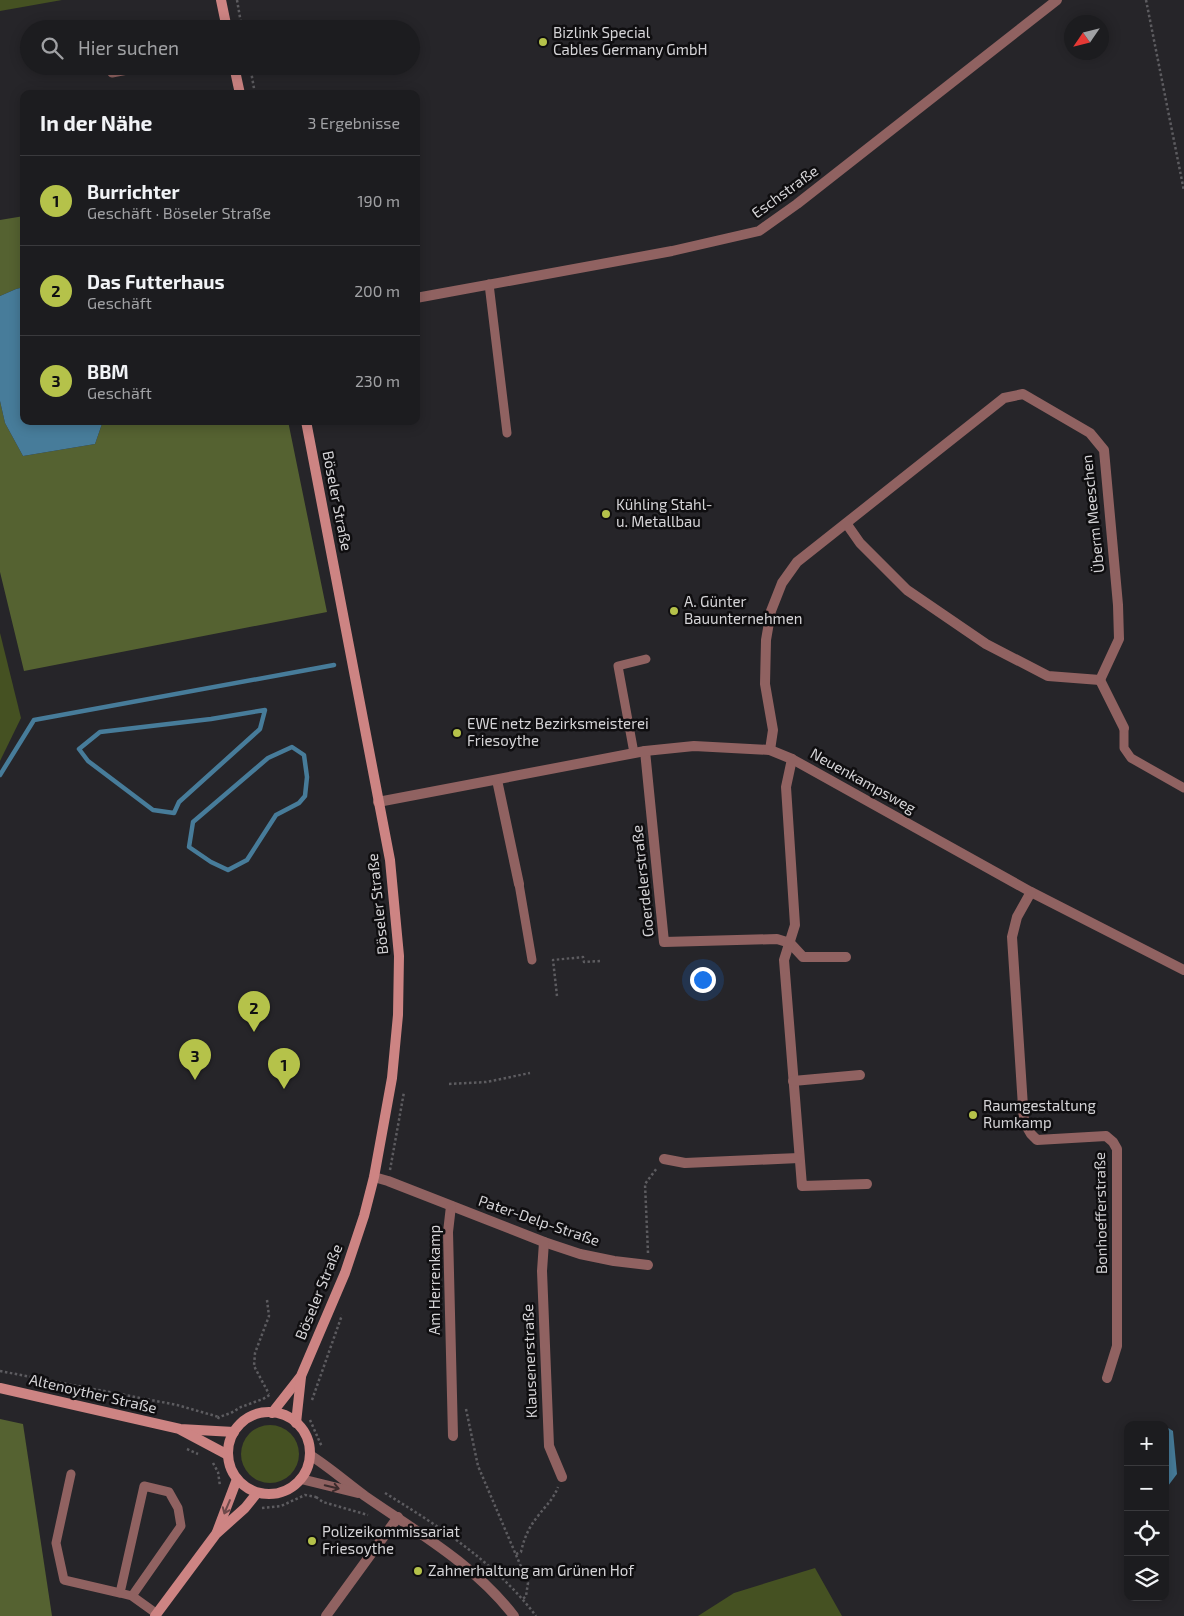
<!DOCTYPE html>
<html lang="de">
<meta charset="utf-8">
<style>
body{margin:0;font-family:"Exo 2",sans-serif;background:#29292c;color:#f1f3f6}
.controls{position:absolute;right:15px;bottom:15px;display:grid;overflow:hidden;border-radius:10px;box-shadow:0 2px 12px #0003}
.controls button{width:45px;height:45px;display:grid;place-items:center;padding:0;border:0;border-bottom:1px solid #3a3a3d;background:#1c1c1f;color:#f1f3f6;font:25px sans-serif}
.compass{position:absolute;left:1064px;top:15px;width:45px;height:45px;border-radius:50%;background:#1c1c1f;box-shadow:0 2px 12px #0003;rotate:235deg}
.you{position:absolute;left:702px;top:979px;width:18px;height:18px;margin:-12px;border:4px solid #fff;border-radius:50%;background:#1a73e8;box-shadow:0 0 0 8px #1a73e833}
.badge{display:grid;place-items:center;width:32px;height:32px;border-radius:50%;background:#b5c24a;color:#111;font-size:16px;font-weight:700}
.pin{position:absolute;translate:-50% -41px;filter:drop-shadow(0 1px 2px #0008)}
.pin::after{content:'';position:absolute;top:26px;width:18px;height:15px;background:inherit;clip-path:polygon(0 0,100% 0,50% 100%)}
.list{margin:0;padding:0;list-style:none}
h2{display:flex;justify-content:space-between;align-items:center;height:65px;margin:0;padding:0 20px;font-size:21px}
h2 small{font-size:16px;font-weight:400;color:#a0a1a4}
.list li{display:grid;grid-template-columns:32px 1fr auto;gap:15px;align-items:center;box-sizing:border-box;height:90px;padding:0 20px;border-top:1px solid #3a3a3d}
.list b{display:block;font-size:19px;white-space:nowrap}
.list p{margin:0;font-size:16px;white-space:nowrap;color:#a0a1a4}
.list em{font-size:16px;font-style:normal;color:#a0a1a4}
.icon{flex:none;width:28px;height:28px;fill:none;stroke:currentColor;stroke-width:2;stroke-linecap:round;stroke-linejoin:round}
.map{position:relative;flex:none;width:1184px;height:1616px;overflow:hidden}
.search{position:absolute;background:#1c1c1f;box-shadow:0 2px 12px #0003;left:20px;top:20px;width:400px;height:55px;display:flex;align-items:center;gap:12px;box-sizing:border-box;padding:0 18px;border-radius:28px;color:#a0a1a4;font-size:19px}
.panel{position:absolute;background:#1c1c1f;box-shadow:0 2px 12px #0003;left:20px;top:90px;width:400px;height:335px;border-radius:10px}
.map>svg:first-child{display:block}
.green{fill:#455122}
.forest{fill:#556231}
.water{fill:#477c9a}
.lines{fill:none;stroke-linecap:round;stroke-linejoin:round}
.stream{stroke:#477c9a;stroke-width:4.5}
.path{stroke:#5d5c60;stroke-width:2.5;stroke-dasharray:2.5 2.5;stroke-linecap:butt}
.service{stroke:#906261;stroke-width:9}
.minor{stroke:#906261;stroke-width:10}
.tertiary{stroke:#906261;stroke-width:10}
.secondary{stroke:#cd8483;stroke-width:10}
.oneway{stroke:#3c2b2c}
.oneway2{stroke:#6e494a}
.poi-dot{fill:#b5c24a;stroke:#0f0e10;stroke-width:2}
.labels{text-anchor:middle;stroke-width:5;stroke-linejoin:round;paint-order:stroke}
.poi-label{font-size:15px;fill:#d5d4d7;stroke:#0f0e10;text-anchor:start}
.street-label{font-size:15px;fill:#d5d4d7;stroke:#0f0e10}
</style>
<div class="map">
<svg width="1184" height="1616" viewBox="0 0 1184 1616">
<rect width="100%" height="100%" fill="#262529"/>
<g class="green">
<path d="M 0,0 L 62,0 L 0,11 Z"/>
<path d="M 0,633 L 21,718 L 0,761 Z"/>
<circle cx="270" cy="1454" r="29"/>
<path d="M 815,1568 L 842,1616 L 698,1616 L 734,1593 Z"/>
</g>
<g class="forest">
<path d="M 24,216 L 24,287 L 16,289 L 0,296 L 0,220 Z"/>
<path d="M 0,401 L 5,423 L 23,456 L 95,444 L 103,421 L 288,421 L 327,612 L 24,671 L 0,572 Z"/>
<path d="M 0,1419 L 23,1424 L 52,1616 L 0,1616 Z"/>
</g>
<g class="water">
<path d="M 24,287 L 24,421 L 103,421 L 95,444 L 23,456 L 5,423 L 0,401 L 0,296 L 16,289 Z"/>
<path d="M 1165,1426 L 1173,1431 L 1177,1474 L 1165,1490 Z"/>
</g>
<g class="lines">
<g class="stream">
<path d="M 265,710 L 260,729 L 179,802 L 174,813 L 153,810 L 88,761 L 79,749 L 100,732 L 211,719 Z"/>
<path d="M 292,747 L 304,755 L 307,777 L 305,796 L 299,803 L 276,815 L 247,860 L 228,870 L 211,862 L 189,847 L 193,822 L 268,758 Z"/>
<path d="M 0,775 L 34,720 L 334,665"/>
</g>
<g class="path">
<path d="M 237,0 L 242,29"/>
<path d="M 1146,0 L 1184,191"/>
<path d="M 250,66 L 255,94"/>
<path d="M 557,996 L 553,960 L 583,957 L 584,962 L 600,961"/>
<path d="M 449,1084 L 486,1082 L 530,1073"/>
<path d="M 390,1170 L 404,1092"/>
<path d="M 648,1253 L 645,1184 L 657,1168"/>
<path d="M 267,1300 L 269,1316 L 255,1353 L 254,1366 L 269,1394"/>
<path d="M 0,1371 L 177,1405 L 219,1417"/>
<path d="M 312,1400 L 342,1315"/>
<path d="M 466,1409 L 478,1466 L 528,1583 L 526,1596 L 523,1599"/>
<path d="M 218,1419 L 219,1417 L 231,1413 L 241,1407 L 263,1399 L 271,1394"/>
<path d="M 310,1420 L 322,1447"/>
<path d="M 187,1449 L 198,1454"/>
<path d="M 213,1463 L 218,1472 L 220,1486"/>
<path d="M 385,1493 C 440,1527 496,1563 536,1616"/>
<path d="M 316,1497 L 323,1502 L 368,1515"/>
<path d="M 262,1508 L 281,1506 L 305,1495 L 316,1497 L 317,1494"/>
<path d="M 516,1554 L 521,1552 C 524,1538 529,1527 538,1516 C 546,1505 553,1500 558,1487"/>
</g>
<g class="service">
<path d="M 112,73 L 148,66"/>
<path d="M 489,284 L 507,433"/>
<path d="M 1124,728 L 1124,748 L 1131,758 L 1184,788"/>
<path d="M 634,753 L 618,666 L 646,659"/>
<path d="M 519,884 L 532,960"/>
<path d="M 71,1474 L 56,1543 L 64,1580 L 120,1593"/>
<path d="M 132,1596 L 181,1526 L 178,1508 L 169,1492 L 144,1486 L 120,1593 L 132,1596 L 157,1614"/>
</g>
<g class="minor">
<path d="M 416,298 L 672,251 L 759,231 L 797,204 L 1057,0"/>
<path d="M 1100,680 L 1124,728"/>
<path d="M 770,750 L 773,730 L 765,684 L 766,640 L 771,611 L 782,583 L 797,562 L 1004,398 L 1023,394 L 1090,433 L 1104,450 L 1118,605 L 1119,639 L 1100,680 L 1048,676 L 986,644 L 907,590 L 860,543 L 846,523"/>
<path d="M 645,751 L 664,942 L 777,939 L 790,943 L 803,957 L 846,957"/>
<path d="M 792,759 L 786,787 L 795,925 L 784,960 L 802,1186 L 867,1184"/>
<path d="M 497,780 L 519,884"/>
<path d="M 378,802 L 645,751 L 694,746 L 770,750 L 792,759 L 1031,892 L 1184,970"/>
<path d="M 1031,892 L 1017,917 L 1012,937 L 1024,1122 L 1031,1134 L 1037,1140 L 1106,1136 L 1113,1142 L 1117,1149 L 1117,1346 L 1107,1378"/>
<path d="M 793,1081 L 860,1075"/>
<path d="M 664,1159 L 685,1163 L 799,1158"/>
<path d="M 374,1177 L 388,1181 L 544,1242 L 580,1254 L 614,1261 L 648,1265"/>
<path d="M 451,1206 L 448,1232 L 453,1436"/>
<path d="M 544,1242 L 542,1271 L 549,1446 L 562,1477"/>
<path d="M 326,1616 L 398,1517"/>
</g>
<g class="tertiary">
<path d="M 310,1455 C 329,1467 346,1482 365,1496 C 417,1532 475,1565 514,1616"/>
<path d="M 301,1479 L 358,1493"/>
</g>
<g class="secondary">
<path d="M 221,0 L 227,29"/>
<path d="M 234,66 L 240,94"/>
<path d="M 0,1388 L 180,1429 L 234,1432"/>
<circle cx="269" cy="1453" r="41"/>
<path d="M 272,1413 L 301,1376 L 345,1273 L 364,1216 L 374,1177 L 392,1078 L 398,1015 L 399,956 L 390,860 L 306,421"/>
<path d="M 296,1423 L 301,1377"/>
<path d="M 181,1430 L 228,1455"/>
<path d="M 217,1532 L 237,1479"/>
<path d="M 155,1616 L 216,1534 L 245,1508 L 257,1493"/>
</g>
</g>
<defs><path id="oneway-shaft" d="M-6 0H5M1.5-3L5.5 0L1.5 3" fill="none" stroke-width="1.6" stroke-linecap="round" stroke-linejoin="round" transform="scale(1.25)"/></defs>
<use class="oneway" href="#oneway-shaft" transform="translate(332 1487) rotate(14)"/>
<use class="oneway2" href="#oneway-shaft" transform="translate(227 1507) rotate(113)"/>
<g class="poi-dot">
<circle cx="543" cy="42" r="5"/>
<circle cx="606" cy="514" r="5"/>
<circle cx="674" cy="611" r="5"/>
<circle cx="457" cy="733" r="5"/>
<circle cx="973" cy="1115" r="5"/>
<circle cx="312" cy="1541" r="5"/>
<circle cx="418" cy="1571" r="5"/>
</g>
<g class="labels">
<g class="poi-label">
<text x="553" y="38">Bizlink Special<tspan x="553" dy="17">Cables Germany GmbH</tspan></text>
<text x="616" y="510">Kühling Stahl-<tspan x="616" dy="17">u. Metallbau</tspan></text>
<text x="684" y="607">A. Günter<tspan x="684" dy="17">Bauunternehmen</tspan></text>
<text x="467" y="729">EWE netz Bezirksmeisterei<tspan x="467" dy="17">Friesoythe</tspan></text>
<text x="983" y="1111">Raumgestaltung<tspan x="983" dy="17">Rumkamp</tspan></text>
<text x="322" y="1537">Polizeikommissariat<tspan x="322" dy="17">Friesoythe</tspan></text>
<text x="428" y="1576">Zahnerhaltung am Grünen Hof</text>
</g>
<g class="street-label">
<text transform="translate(785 192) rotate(-36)" y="5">Eschstraße</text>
<text transform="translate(337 501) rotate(79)" y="5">Böseler Straße</text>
<text transform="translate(1093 514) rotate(-96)" y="5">Überm Meeschen</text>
<text transform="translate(863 781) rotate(29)" y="5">Neuenkampsweg</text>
<text transform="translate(643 881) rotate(-96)" y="5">Goerdelerstraße</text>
<text transform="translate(378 904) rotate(-96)" y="5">Böseler Straße</text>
<text transform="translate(1101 1213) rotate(-91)" y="5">Bonhoefferstraße</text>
<text transform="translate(539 1221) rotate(19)" y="5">Pater-Delp-Straße</text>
<text transform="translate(435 1280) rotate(-90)" y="5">Am Herrenkamp</text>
<text transform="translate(319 1292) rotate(-68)" y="5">Böseler Straße</text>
<text transform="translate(530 1361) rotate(-92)" y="5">Klausenerstraße</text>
<text transform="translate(93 1394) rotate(13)" y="5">Altenoyther Straße</text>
</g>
</g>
</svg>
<div class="controls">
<button>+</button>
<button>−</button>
<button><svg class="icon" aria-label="locate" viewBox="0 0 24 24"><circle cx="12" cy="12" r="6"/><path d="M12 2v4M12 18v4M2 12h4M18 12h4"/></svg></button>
<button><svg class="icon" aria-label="layers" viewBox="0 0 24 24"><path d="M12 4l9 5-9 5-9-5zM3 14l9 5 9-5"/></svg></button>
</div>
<svg class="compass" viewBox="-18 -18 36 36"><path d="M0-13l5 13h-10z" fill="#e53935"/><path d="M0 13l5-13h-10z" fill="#a0a1a4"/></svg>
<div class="you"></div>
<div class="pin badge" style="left:284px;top:1089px">1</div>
<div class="pin badge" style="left:254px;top:1032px">2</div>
<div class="pin badge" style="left:195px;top:1080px">3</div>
<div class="search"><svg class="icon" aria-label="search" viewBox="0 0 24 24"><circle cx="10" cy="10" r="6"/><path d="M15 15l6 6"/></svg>Hier suchen</div>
<section class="panel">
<h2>In der Nähe<small>3 Ergebnisse</small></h2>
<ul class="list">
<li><span class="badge">1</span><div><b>Burrichter</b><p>Geschäft · Böseler Straße</p></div><em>190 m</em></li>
<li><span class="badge">2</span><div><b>Das Futterhaus</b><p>Geschäft</p></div><em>200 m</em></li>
<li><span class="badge">3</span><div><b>BBM</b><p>Geschäft</p></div><em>230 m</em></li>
</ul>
</section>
</div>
